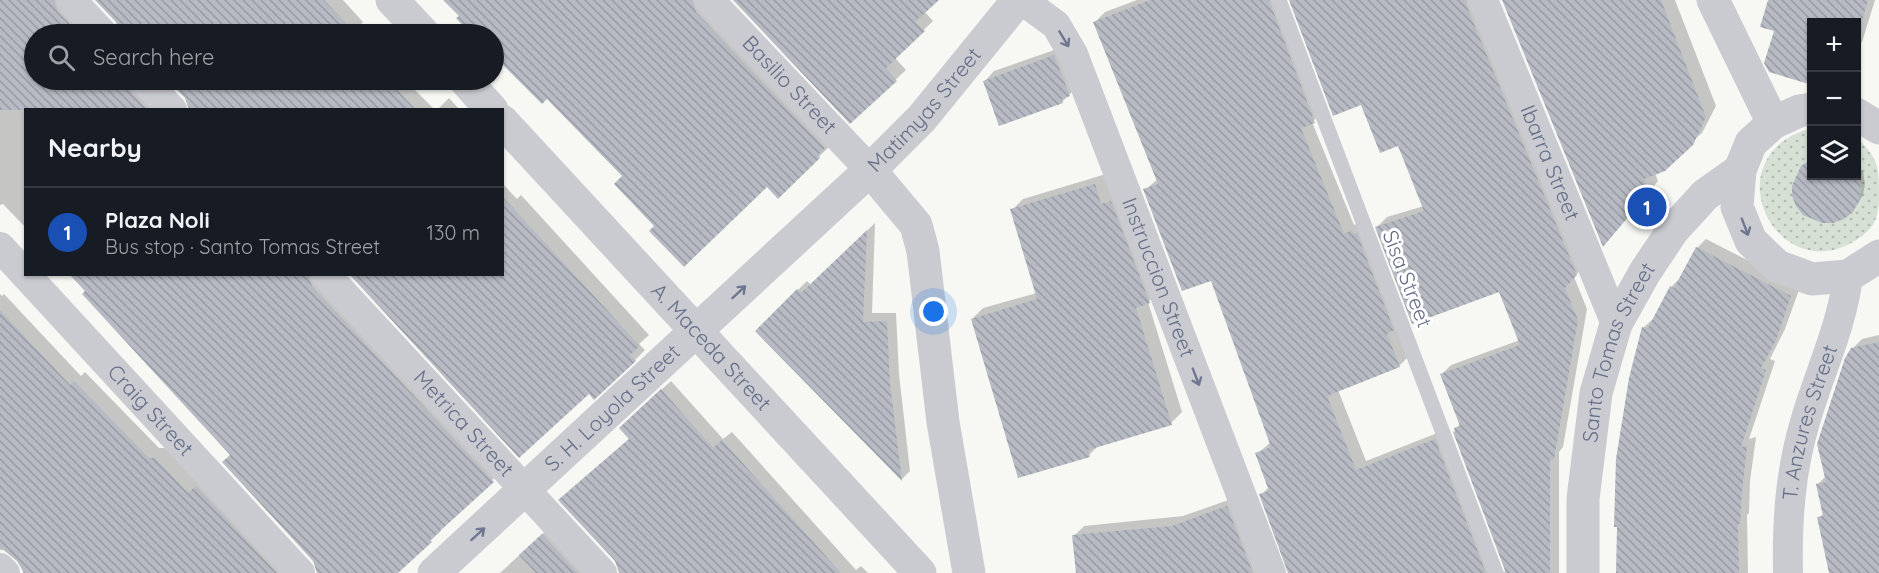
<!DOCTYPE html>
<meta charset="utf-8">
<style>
body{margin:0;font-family:Quicksand,sans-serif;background:#20242c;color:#f1f3f6}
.controls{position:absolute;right:18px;top:18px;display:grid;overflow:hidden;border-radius:0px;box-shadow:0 2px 4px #0004}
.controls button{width:54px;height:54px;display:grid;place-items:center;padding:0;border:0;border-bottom:2px solid #363941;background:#171b24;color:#f1f3f6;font:30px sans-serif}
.you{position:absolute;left:934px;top:312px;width:21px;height:21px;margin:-15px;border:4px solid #fff;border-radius:50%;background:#1a73e8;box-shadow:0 0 0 9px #1a73e833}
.badge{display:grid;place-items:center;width:39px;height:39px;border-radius:50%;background:#f1861a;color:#fff;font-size:20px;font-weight:700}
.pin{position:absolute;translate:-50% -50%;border:3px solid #fff;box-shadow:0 2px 6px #0006}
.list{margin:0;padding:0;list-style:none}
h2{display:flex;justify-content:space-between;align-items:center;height:78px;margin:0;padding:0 24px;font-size:26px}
h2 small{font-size:20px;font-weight:400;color:#9ea1a6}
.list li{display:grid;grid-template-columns:39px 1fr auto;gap:18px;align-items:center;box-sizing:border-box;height:90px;padding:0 24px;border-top:2px solid #363941}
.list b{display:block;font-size:22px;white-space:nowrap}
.list p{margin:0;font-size:20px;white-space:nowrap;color:#9ea1a6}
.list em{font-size:20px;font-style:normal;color:#9ea1a6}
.icon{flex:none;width:33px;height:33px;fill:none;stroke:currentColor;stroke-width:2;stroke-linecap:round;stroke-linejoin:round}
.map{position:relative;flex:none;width:1879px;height:573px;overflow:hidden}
.search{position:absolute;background:#171b24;box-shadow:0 2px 4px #0004;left:24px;top:24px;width:480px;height:66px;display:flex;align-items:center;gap:15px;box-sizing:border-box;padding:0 21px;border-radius:33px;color:#9ea1a6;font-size:22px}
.panel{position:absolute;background:#171b24;box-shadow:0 2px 4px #0004;left:24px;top:108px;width:480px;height:168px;border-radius:0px}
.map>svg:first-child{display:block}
.grass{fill:url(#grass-dots)}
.shadow{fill:#0003}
.building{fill:url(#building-back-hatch)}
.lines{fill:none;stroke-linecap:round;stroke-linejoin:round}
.service{stroke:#cacbd0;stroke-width:15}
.minor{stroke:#cacbd0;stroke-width:30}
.tertiary{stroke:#cacbd0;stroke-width:33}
.oneway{stroke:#6e778f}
.labels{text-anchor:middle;stroke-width:6;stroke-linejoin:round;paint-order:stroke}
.street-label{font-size:21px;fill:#646e88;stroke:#fff}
</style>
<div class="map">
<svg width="1879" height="573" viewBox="0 0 1879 573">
<defs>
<pattern id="grass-dots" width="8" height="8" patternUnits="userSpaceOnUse" patternTransform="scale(1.5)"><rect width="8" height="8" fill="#d6e0d5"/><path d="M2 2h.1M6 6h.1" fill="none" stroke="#b1bab3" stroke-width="1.8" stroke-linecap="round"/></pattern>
<pattern id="building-back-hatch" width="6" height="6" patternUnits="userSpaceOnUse" patternTransform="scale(1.5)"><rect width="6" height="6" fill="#b6bac2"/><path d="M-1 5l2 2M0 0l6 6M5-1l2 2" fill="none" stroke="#989ba3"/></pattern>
</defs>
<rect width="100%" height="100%" fill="#f7f8f4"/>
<path class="grass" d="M 1811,128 L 1812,176 L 1856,176 L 1857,138 C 1879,159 1879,167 1879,198 C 1879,220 1872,231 1853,242 C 1775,287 1711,157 1811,128 Z"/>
<g class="shadow">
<path d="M 0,0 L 67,0 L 99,34 L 34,34 L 34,80 L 140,80 L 167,110 L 26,110 L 26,228 L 3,204 L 0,205 Z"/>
<path d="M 97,0 L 343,0 L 363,22 L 357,28 L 363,34 L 121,34 L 121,29 L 117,21 Z"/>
<path d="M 445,0 L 705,0 L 829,147 L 778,196 L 767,185 L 656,225 L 624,176 L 547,97 L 542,102 L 494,53 L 494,34 L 472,34 L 458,18 L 461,16 Z"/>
<path d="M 735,0 L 937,0 L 924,11 L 933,21 L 895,58 L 906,70 L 850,122 Z"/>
<path d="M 1137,0 L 1282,0 L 1324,111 L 1312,122 L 1354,225 L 1362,221 L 1409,356 L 1399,366 L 1338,390 L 1366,461 L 1445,430 L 1500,571 L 1506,572 L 1456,428 L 1460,424 L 1441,375 L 1451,365 L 1520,340 L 1500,290 L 1377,227 L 1387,217 L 1424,206 L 1399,144 L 1361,103 L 1291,0 L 1478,0 L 1586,264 L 1574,277 L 1587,309 L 1563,447 L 1559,452 L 1559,573 L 1289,573 L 1261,495 L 1269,487 L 1257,454 L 1271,442 L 1212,279 L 1145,190 L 1158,179 L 1095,22 L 1105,12 Z"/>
<path d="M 1503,0 L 1675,0 L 1716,106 L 1702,133 L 1655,173 L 1658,181 L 1604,245 Z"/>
<path d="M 1770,0 L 1875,0 L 1862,42 L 1856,51 L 1856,22 L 1812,22 L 1776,30 Z"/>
<path d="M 1063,47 L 1078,86 L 1062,102 L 985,81 L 994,71 Z"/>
<path d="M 169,80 L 405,80 L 435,110 L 190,110 L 186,98 Z"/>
<path d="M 449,98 L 460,110 L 437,110 Z"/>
<path d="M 1812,159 L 1812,176 L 1856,176 L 1856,163 L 1863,172 L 1865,184 L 1863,195 L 1857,205 L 1843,218 L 1803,167 Z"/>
<path d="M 1106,174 L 1160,291 L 1148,302 L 1182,412 L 1171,423 L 1099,445 L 1089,455 L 972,319 L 983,308 L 1037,293 L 1012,210 L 1023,199 Z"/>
<path d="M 502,183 L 517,199 L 521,195 L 649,335 L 639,344 L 645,350 L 635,360 L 589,392 L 502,274 Z"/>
<path d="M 875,223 L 872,313 L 896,313 L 899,374 L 910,471 L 902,479 L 757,331 L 807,281 L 811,285 Z"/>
<path d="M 1706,239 L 1800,287 L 1785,329 L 1770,359 L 1775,361 L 1749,439 L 1756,437 L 1750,481 L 1749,513 L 1747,515 L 1748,573 L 1617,573 L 1644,327 L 1654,318 L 1671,287 L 1681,277 L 1697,248 Z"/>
<path d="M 71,274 L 322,274 L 503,470 L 439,529 L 441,531 L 396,573 L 318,573 L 314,560 L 231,455 Z"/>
<path d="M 0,294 L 2,296 L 4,294 L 81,376 L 85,372 L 159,448 L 166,448 L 296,573 L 23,573 L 23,568 L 18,560 L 4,550 L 0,550 Z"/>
<path d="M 1879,335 L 1879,573 L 1831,573 L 1819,518 L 1824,513 L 1818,484 L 1826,476 L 1852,349 L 1862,339 Z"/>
<path d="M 671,381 L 723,439 L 732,432 L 856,570 L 861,566 L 868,573 L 620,573 L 620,568 L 569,491 L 630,438 L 630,418 Z"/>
<path d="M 1237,497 L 1267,573 L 1077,573 L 1074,536 L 1084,526 L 1183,516 Z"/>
<path d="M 552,525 L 596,573 L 500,573 Z"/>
</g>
<g class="building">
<path d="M 0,0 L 54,0 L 58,12 L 80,34 L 34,34 L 34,80 L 127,80 L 131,92 L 148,110 L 0,110 Z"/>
<path d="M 95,0 L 324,0 L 355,33 L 120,34 L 116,22 Z"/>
<path d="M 443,0 L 692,0 L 696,12 L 825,148 L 818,155 L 820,158 L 778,199 L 767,187 L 684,267 L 649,231 L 654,226 L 614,184 L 622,176 L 547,99 L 542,104 L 494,56 L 494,34 L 470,34 L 456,18 L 459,16 Z"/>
<path d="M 733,0 L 939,0 L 915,22 L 925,31 L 886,68 L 897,81 L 850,124 Z"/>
<path d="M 1150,0 L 1269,0 L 1315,123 L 1301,128 L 1344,234 L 1352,230 L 1353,234 L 1357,233 L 1394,330 L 1387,334 L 1400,367 L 1327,396 L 1356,470 L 1435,439 L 1486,573 L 1288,573 L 1259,494 L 1269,491 L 1255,453 L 1271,447 L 1211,281 L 1182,291 L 1143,189 L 1158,184 L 1093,22 Z"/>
<path d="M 1289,0 L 1466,0 L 1467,7 L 1577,275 L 1565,288 L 1578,320 L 1554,459 L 1550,460 L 1550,573 L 1506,573 L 1453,432 L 1455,431 L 1454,428 L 1460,426 L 1440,374 L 1520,345 L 1499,292 L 1412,324 L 1375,227 L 1424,211 L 1398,146 L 1380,153 L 1361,105 L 1333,116 Z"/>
<path d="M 1502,0 L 1661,0 L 1706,117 L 1693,145 L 1665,171 L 1644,179 L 1649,192 L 1603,247 Z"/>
<path d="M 1768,0 L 1868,0 L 1857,39 L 1857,22 L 1812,22 L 1812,85 L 1769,72 L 1764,63 L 1774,31 L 1760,27 Z"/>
<path d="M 1054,55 L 1070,96 L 1062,99 L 1063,103 L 999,126 L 983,81 Z"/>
<path d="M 167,80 L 388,80 L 416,110 L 189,110 L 185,98 Z"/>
<path d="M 1812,159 L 1812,176 L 1857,174 L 1858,177 L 1861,189 L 1859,201 L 1853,212 L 1844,219 L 1833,223 L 1822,223 L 1803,215 L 1796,206 L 1792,196 L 1792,186 L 1801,166 Z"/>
<path d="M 1095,184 L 1101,204 L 1111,201 L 1150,303 L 1136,308 L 1172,425 L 1088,450 L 1090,457 L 1018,478 L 971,319 L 1037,299 L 1010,209 Z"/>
<path d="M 502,196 L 640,346 L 630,355 L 636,361 L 594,400 L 589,394 L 519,458 L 349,274 L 502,274 Z"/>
<path d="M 867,230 L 863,322 L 887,321 L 890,384 L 902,481 L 755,331 L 797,289 L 801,293 Z"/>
<path d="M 1696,247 L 1791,296 L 1776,340 L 1761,368 L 1766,370 L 1741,447 L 1747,446 L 1742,491 L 1740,524 L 1738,524 L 1739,573 L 1616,573 L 1617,527 L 1614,527 L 1616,459 L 1629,378 L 1642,327 L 1648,328 L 1670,286 L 1674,288 Z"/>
<path d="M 69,274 L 308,274 L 312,286 L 494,482 L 430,540 L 432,542 L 398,573 L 317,573 L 313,561 L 222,462 L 230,455 L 82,294 L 85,291 Z"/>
<path d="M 0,310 L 70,385 L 74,381 L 149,458 L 155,458 L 188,493 L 196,486 L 277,573 L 24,573 L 17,561 L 0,547 Z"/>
<path d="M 1879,342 L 1879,573 L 1829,573 L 1817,517 L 1823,516 L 1816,484 L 1826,482 L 1817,444 L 1845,358 L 1851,348 Z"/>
<path d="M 661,389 L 713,448 L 722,440 L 841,573 L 619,573 L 615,561 L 558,500 L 629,439 L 619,428 Z"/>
<path d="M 1227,506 L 1253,573 L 1076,573 L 1072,535 L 1172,526 Z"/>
<path d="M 542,534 L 578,573 L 536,573 L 519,555 Z"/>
</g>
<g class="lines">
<path class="service" d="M 1279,0 L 1496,573"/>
<g class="minor">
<path d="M 71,0 L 103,34"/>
<path id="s1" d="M 709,0 L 870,170"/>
<path id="s2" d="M 1022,0 L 1056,25 L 1073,54 L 1271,573"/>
<path id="s3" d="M 1483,0 L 1616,324"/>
<path d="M 144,80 L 172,110"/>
<path id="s4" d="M 0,247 L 300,573"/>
<path id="s5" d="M 325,274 L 602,573"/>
<path d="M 0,568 L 5,573"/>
<path id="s6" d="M 1788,573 C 1787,520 1790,473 1805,422 C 1819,373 1842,327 1848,276"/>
</g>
<g class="tertiary">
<path d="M 392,0 L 424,34"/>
<path d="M 1713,0 L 1773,123"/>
<path d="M 465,80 L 492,110"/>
<path d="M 1812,109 L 1799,111 L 1773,123 L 1751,143 L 1740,170 L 1737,207 L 1751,241 L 1777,266 L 1812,279 L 1848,276 L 1879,256"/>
<path d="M 1856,114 L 1879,128"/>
<path id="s7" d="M 502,121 L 920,573"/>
<path d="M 870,170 L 916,225 L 923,251 L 943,422 L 969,573"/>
<path id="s8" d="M 434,573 L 870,170 L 922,118 L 1018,0"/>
<path id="s9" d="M 1583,573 L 1583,499 L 1596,393 L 1616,324 L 1645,272 L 1673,230 L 1705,195 L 1740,170"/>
</g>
</g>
<defs><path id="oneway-shaft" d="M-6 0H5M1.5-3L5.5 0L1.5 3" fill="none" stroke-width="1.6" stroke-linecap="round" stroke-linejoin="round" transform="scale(1.5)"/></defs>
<g class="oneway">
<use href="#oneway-shaft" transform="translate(1064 39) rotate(59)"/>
<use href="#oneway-shaft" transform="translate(1745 227) rotate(69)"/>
<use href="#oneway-shaft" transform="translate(739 292) rotate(-43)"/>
<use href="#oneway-shaft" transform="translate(1196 377) rotate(69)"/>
<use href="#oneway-shaft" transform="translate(478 534) rotate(-42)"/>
</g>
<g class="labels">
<g class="street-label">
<text dy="7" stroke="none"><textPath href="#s1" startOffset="117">Basilio Street</textPath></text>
<text dy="7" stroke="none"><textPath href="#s8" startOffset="675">Matimyas Street</textPath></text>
<text dy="7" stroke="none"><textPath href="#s3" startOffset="176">Ibarra Street</textPath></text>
<text dy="7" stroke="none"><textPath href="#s2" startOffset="315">Instruccion Street</textPath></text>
<text transform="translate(1407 279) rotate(69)" y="7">Sisa Street</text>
<text dy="7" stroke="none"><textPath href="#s7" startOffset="308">A. Maceda Street</textPath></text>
<text dy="7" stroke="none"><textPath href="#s9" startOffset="226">Santo Tomas Street</textPath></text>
<text dy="7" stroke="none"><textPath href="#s8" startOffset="243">S. H. Loyola Street</textPath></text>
<text dy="7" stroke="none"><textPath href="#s4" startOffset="222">Craig Street</textPath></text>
<text dy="7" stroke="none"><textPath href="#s6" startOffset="153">T. Anzures Street</textPath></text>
<text dy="7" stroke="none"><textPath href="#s5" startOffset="204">Metrica Street</textPath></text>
</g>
</g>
</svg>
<div class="controls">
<button>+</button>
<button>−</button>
<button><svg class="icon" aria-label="layers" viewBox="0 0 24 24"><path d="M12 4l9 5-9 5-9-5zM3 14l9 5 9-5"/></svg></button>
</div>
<div class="you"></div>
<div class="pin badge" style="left:1647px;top:207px;background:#1a4fb4">1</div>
<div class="search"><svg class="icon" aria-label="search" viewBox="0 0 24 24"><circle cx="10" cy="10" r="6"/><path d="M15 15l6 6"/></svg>Search here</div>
<section class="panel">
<h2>Nearby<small></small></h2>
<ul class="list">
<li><span class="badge" style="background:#1a4fb4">1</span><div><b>Plaza Noli</b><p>Bus stop · Santo Tomas Street</p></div><em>130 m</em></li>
</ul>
</section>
</div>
